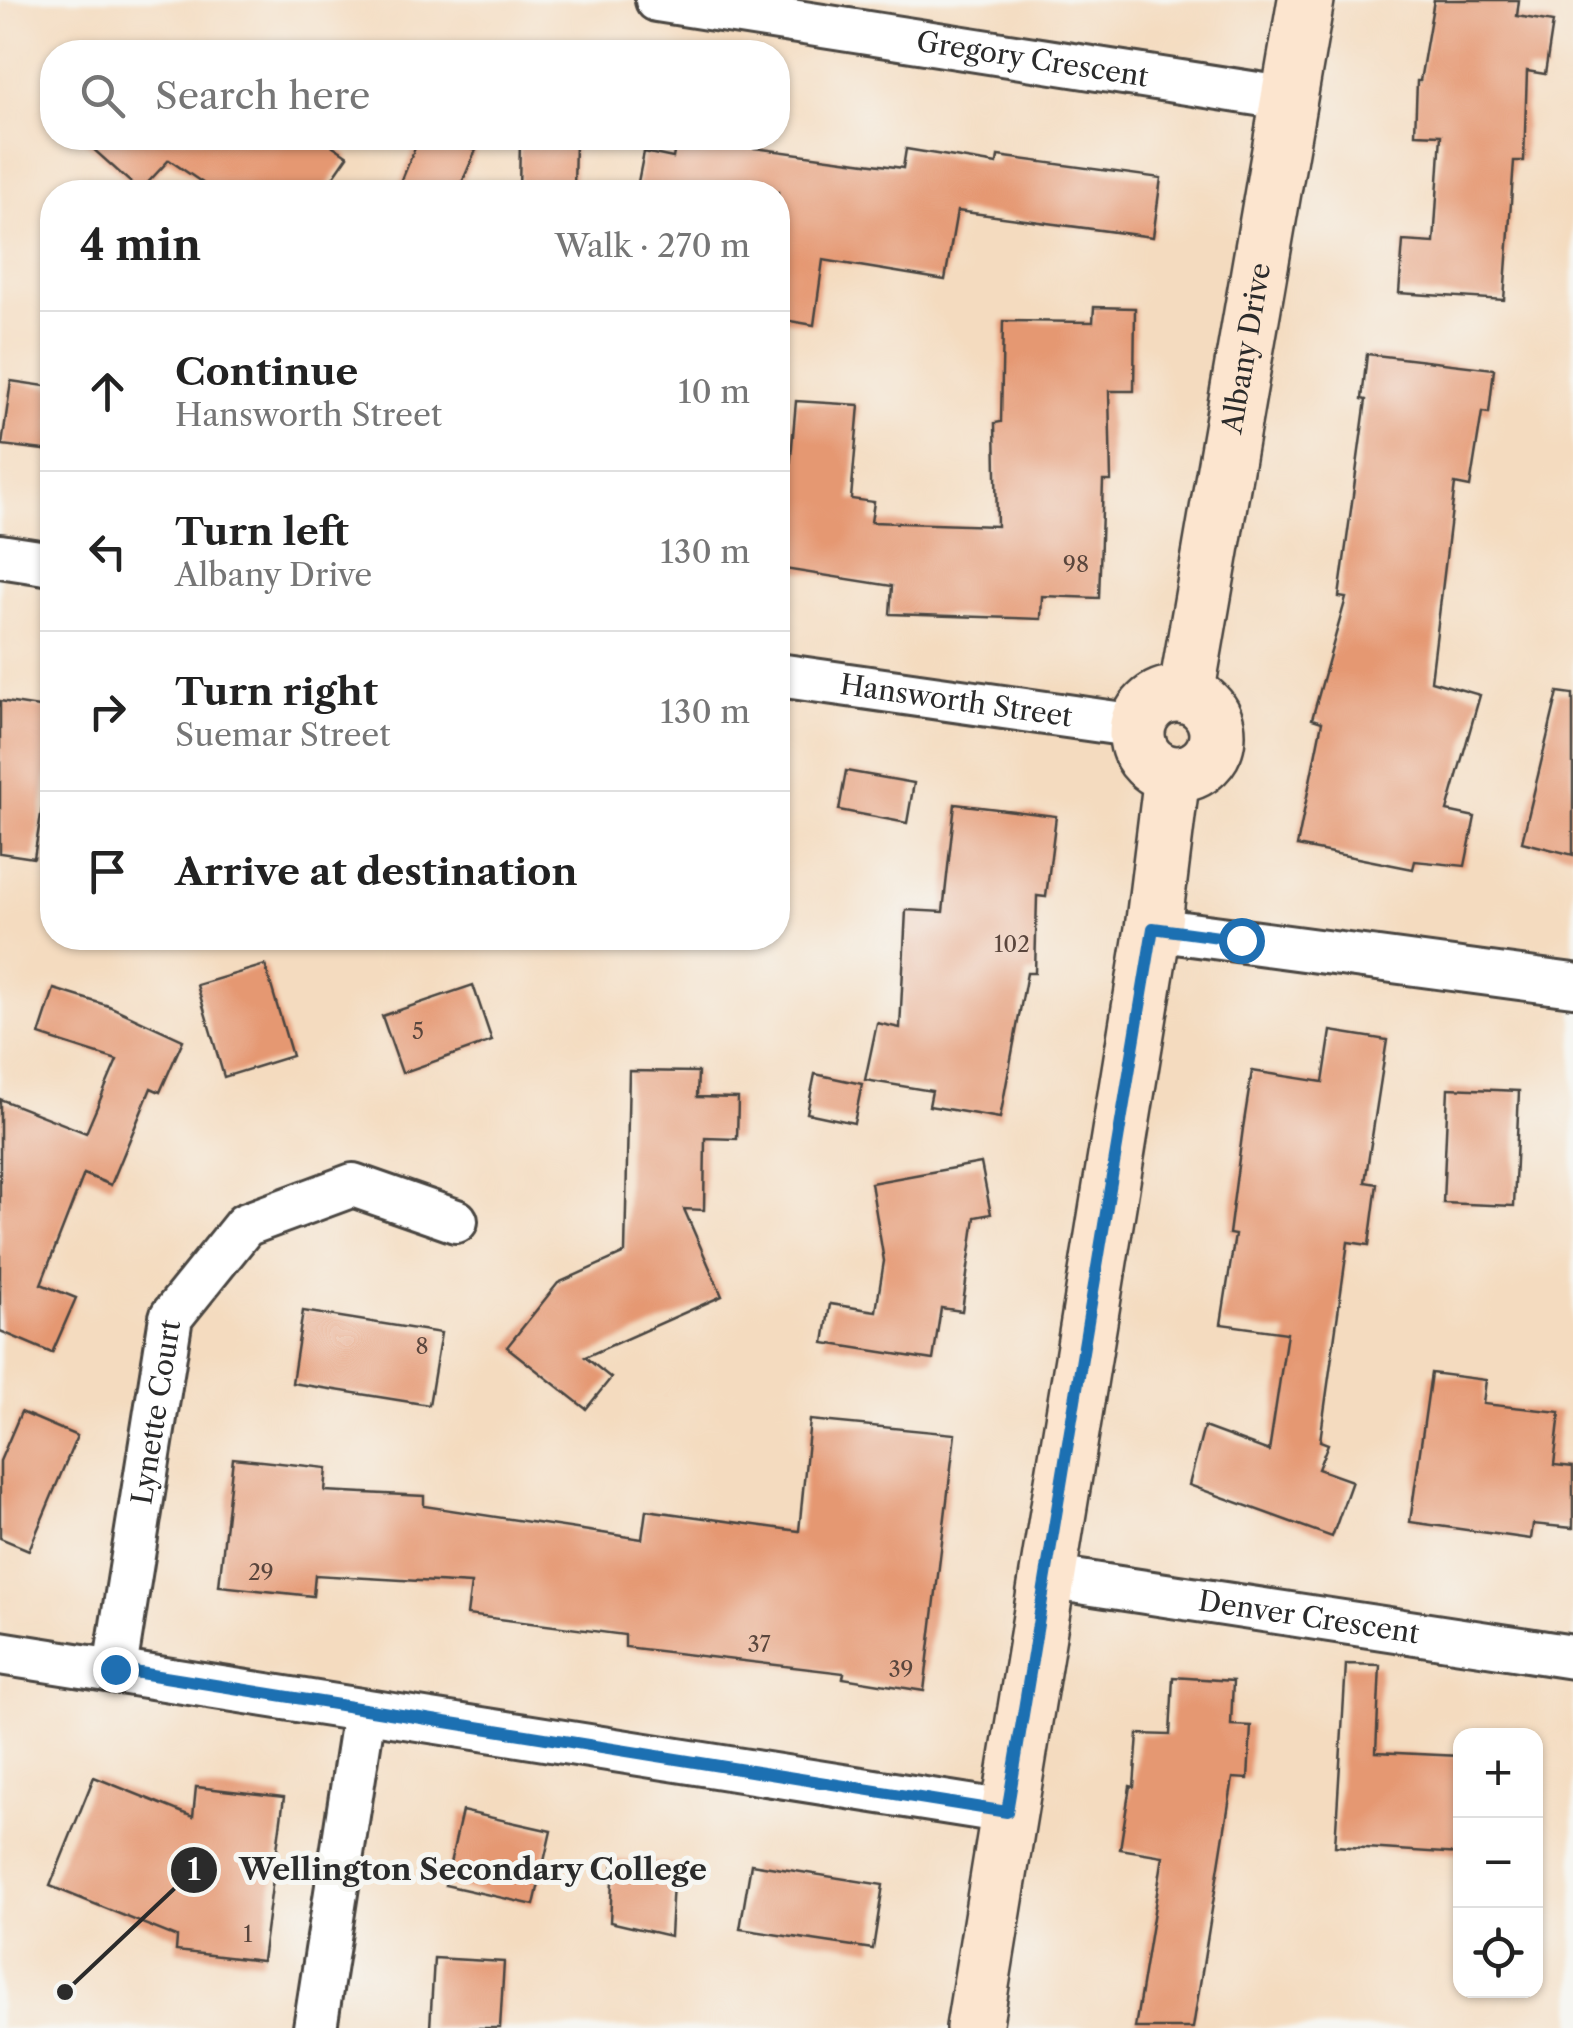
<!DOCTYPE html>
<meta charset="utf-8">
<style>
body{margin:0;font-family:"Libre Caslon Text",serif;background:#f2f2f2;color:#222}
.controls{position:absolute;right:30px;bottom:30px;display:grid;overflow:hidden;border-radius:20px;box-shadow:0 2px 8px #0004}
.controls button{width:90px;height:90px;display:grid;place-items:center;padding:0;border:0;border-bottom:2px solid #e0e0e0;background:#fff;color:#222;font:50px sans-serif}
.stop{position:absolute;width:30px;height:30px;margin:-22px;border:8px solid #1f6fb2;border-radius:50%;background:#fff}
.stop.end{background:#1f6fb2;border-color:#fff;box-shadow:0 2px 10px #0008}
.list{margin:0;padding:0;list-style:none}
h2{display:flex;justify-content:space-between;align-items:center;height:130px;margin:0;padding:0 40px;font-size:42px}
h2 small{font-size:32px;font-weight:400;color:#767676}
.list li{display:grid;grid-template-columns:65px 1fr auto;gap:30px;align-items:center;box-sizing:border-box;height:160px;padding:0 40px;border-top:2px solid #e0e0e0}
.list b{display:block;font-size:38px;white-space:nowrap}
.list p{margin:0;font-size:32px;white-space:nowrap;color:#767676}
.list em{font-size:32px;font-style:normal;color:#767676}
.icon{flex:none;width:55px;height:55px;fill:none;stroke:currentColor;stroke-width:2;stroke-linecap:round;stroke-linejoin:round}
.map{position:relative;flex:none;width:1573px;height:2028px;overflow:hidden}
.search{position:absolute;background:#fff;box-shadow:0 2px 8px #0004;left:40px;top:40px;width:750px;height:110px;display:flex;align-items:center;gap:25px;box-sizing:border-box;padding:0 35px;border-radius:40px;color:#767676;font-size:38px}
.panel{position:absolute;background:#fff;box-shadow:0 2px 8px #0004;left:40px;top:180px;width:750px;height:770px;border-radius:40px}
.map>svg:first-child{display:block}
.building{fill:#e59872}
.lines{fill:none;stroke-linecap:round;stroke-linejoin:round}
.street-casing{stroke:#494541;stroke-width:48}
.secondary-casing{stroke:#494541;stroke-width:60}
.street{stroke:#fff;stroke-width:42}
.secondary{stroke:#fce5cf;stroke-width:55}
.route{stroke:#1f6fb2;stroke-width:12}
.labels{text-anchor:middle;stroke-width:10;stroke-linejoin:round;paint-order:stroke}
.number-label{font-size:22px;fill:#5a463d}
.street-label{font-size:28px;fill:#2b2b2b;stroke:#f6f6f2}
.leader{fill:none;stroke:#2b2b2b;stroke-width:4}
.callout-dot{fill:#2b2b2b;stroke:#f6f6f2;stroke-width:4}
.mark-label{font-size:30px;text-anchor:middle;font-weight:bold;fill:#fff}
.callout-label{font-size:30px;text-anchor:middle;font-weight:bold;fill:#2b2b2b;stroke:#f6f6f2;stroke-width:10;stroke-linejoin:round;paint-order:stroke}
</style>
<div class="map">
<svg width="1573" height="2028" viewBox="0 0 1573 2028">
<rect width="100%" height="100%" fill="#f6f6f2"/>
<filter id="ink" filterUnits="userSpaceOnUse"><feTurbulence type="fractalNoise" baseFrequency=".01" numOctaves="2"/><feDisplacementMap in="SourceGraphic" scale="20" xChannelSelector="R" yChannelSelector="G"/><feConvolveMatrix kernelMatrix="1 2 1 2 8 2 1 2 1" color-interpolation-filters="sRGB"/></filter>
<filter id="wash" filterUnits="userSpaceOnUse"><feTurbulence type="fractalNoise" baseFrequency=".0048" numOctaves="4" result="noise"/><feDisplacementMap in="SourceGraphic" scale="40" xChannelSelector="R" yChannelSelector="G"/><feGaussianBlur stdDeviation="2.25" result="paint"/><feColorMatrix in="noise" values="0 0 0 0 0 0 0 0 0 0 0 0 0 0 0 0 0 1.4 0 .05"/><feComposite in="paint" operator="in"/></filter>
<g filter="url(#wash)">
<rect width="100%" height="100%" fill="#f4dbbf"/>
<g id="blocks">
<g class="building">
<path d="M 1434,0 L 1519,0 L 1517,16 L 1553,22 L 1545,74 L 1527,71 L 1524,161 L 1514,161 L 1504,300 L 1399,293 L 1403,241 L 1434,243 L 1441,135 L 1415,134 L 1417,81 L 1420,81 Z"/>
<path d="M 81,138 L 321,138 L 348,156 L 323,192 L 216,192 L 169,160 L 140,191 Z"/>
<path d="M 419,138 L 446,138 L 476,150 L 458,192 L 397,192 Z"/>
<path d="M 520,138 L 575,138 L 574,192 L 519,192 Z"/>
<path d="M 677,138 L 733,138 L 732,145 L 903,168 L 906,149 L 997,164 L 998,156 L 1161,178 L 1153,237 L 957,211 L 945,280 L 823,260 L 814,325 L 778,319 L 778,192 L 636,192 L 644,152 L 673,158 Z"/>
<path d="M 1094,307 L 1135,308 L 1134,391 L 1109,391 L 1111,481 L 1103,481 L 1099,598 L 1042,596 L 1041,619 L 890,614 L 892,586 L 778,568 L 778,525 L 785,526 L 796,401 L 859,405 L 851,499 L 874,502 L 871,522 L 997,526 L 995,423 L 1001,422 L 1003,321 L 1093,322 Z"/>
<path d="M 1367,354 L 1494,369 L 1489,413 L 1482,412 L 1470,487 L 1455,484 L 1431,681 L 1480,695 L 1447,811 L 1475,817 L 1465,866 L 1415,861 L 1413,869 L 1297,846 L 1322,722 L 1312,719 L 1346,598 L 1339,597 L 1366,400 L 1362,399 Z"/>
<path d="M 11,381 L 52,387 L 52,451 L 2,445 Z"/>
<path d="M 1558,692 L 1573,694 L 1573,855 L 1522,842 Z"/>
<path d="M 0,701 L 52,709 L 52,772 L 48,771 L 34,858 L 0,853 Z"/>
<path d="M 846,771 L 914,783 L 907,823 L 839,810 Z"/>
<path d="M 955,804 L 1056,816 L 1046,897 L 1037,896 L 1035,973 L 1027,973 L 1000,1118 L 929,1106 L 932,1091 L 865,1080 L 877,1023 L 900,1028 L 906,910 L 943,912 Z"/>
<path d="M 265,965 L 292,1056 L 224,1077 L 197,985 Z"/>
<path d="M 473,985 L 492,1041 L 402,1073 L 382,1016 Z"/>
<path d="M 54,989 L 109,1006 L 183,1040 L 160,1092 L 151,1088 L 111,1185 L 84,1174 L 41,1284 L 76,1298 L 52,1353 L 0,1331 L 0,1099 L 86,1133 L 117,1060 L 39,1035 Z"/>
<path d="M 1331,1031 L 1387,1040 L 1365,1182 L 1377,1184 L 1369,1245 L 1348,1242 L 1320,1441 L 1328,1444 L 1318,1469 L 1352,1481 L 1332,1537 L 1189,1485 L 1204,1427 L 1269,1451 L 1287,1333 L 1221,1324 L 1235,1235 L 1229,1234 L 1243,1128 L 1252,1071 L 1323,1082 Z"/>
<path d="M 629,1071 L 698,1072 L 697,1097 L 738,1098 L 737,1139 L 705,1138 L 704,1210 L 684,1209 L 722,1296 L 585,1357 L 611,1378 L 586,1409 L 507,1347 L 558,1283 L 625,1253 Z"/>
<path d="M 815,1074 L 862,1084 L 854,1123 L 807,1113 Z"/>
<path d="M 1448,1088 L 1519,1091 L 1514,1206 L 1443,1203 Z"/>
<path d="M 981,1163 L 991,1214 L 975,1217 L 962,1311 L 941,1308 L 933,1360 L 824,1343 L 830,1304 L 876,1311 L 884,1261 L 871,1183 Z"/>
<path d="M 303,1311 L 441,1333 L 429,1405 L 292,1383 Z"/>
<path d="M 1431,1373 L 1486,1380 L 1483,1404 L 1560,1412 L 1554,1465 L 1573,1467 L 1573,1528 L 1533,1524 L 1531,1539 L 1410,1522 Z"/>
<path d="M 21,1412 L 77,1436 L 29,1550 L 0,1538 L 0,1461 Z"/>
<path d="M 810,1420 L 955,1434 L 924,1691 L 843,1678 L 844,1673 L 625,1647 L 625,1635 L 467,1615 L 471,1584 L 315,1575 L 313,1596 L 219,1586 L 233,1458 L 327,1468 L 325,1491 L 424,1496 L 424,1506 L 642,1539 L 646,1510 L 799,1531 Z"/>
<path d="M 1346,1664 L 1380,1665 L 1376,1752 L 1460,1756 L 1460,1854 L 1335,1846 Z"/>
<path d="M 1173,1677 L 1233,1681 L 1231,1725 L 1251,1726 L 1248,1779 L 1233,1778 L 1193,2028 L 1135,2028 L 1163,1856 L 1120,1849 L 1130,1786 L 1134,1787 L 1138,1734 L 1170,1735 Z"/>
<path d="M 94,1777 L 193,1817 L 196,1787 L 284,1797 L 262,1961 L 176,1951 L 177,1937 L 50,1886 Z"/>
<path d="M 462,1811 L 551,1831 L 534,1905 L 445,1885 Z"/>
<path d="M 613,1860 L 674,1864 L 670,1936 L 610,1922 Z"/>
<path d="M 751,1864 L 883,1885 L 873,1949 L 740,1929 Z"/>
<path d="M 434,1958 L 504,1962 L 500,2028 L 430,2028 Z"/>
</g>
</g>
</g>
<g filter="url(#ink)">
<use href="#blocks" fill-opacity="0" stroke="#494541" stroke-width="2.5"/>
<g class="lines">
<g class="street-casing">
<g id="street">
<path id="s1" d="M 657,0 L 1290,99"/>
<path d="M 0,556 L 52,564"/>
<path id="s2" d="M 778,675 L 1137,726"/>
<path d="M 1153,929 L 1573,985"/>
<path id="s3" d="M 1047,1577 L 1573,1657"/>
<path d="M 0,1653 L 1007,1812"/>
<path id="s4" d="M 115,1669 L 171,1317 L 245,1225 L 353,1185 L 456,1221"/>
<path d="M 315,2028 L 364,1712"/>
</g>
</g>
<g class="secondary-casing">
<g id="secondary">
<circle cx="1177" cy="734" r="40"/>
<path id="s5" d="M 1186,695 L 1306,0"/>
<path d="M 974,2028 L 1153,929 L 1172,775"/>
</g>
</g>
<use href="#street" class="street"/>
<use href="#secondary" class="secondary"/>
</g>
</g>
<g class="lines" filter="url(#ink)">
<path class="route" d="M 115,1669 L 1007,1812 L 1153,928 L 1241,940"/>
</g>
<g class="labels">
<g class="number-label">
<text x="1076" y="572">98</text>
<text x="1012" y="952">102</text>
<text x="418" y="1039">5</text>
<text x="422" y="1354">8</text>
<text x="261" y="1580">29</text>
<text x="759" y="1652">37</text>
<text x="901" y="1677">39</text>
<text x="248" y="1942">1</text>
</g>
<g class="street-label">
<text dy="10" stroke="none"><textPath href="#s1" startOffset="380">Gregory Crescent</textPath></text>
<text dy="10" stroke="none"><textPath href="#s5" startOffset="352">Albany Drive</textPath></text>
<text dy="10" stroke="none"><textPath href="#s2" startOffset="180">Hansworth Street</textPath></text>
<text dy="10" stroke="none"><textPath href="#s4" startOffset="260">Lynette Court</textPath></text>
<text dy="10" stroke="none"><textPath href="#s3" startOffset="265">Denver Crescent</textPath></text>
</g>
</g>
<path class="leader" d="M65 1992L194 1870"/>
<g class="callout-dot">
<circle cx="65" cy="1992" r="10"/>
<circle cx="194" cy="1870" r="25"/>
</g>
<g class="mark-label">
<text x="194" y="1880">1</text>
</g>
<g class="callout-label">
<text x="473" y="1880">Wellington Secondary College</text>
</g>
</svg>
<div class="controls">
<button>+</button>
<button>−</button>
<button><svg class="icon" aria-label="locate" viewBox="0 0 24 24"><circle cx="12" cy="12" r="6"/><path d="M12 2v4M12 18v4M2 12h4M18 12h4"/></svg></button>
</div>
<div class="stop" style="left:1241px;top:940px"></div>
<div class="stop end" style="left:115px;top:1669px"></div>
<div class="search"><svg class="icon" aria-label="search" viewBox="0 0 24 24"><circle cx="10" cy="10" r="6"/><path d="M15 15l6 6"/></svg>Search here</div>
<section class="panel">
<h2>4 min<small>Walk · 270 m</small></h2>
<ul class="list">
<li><svg class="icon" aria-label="ahead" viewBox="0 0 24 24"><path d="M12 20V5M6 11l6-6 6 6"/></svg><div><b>Continue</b><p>Hansworth Street</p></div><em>10 m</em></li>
<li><svg class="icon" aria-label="left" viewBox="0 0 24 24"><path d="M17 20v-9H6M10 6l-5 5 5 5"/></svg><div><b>Turn left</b><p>Albany Drive</p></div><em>130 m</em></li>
<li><svg class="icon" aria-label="right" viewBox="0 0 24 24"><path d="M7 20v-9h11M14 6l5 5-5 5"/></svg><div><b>Turn right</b><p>Suemar Street</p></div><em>130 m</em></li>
<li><svg class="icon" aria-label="arrive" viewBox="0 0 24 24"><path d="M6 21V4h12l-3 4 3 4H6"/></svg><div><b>Arrive at destination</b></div></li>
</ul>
</section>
</div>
